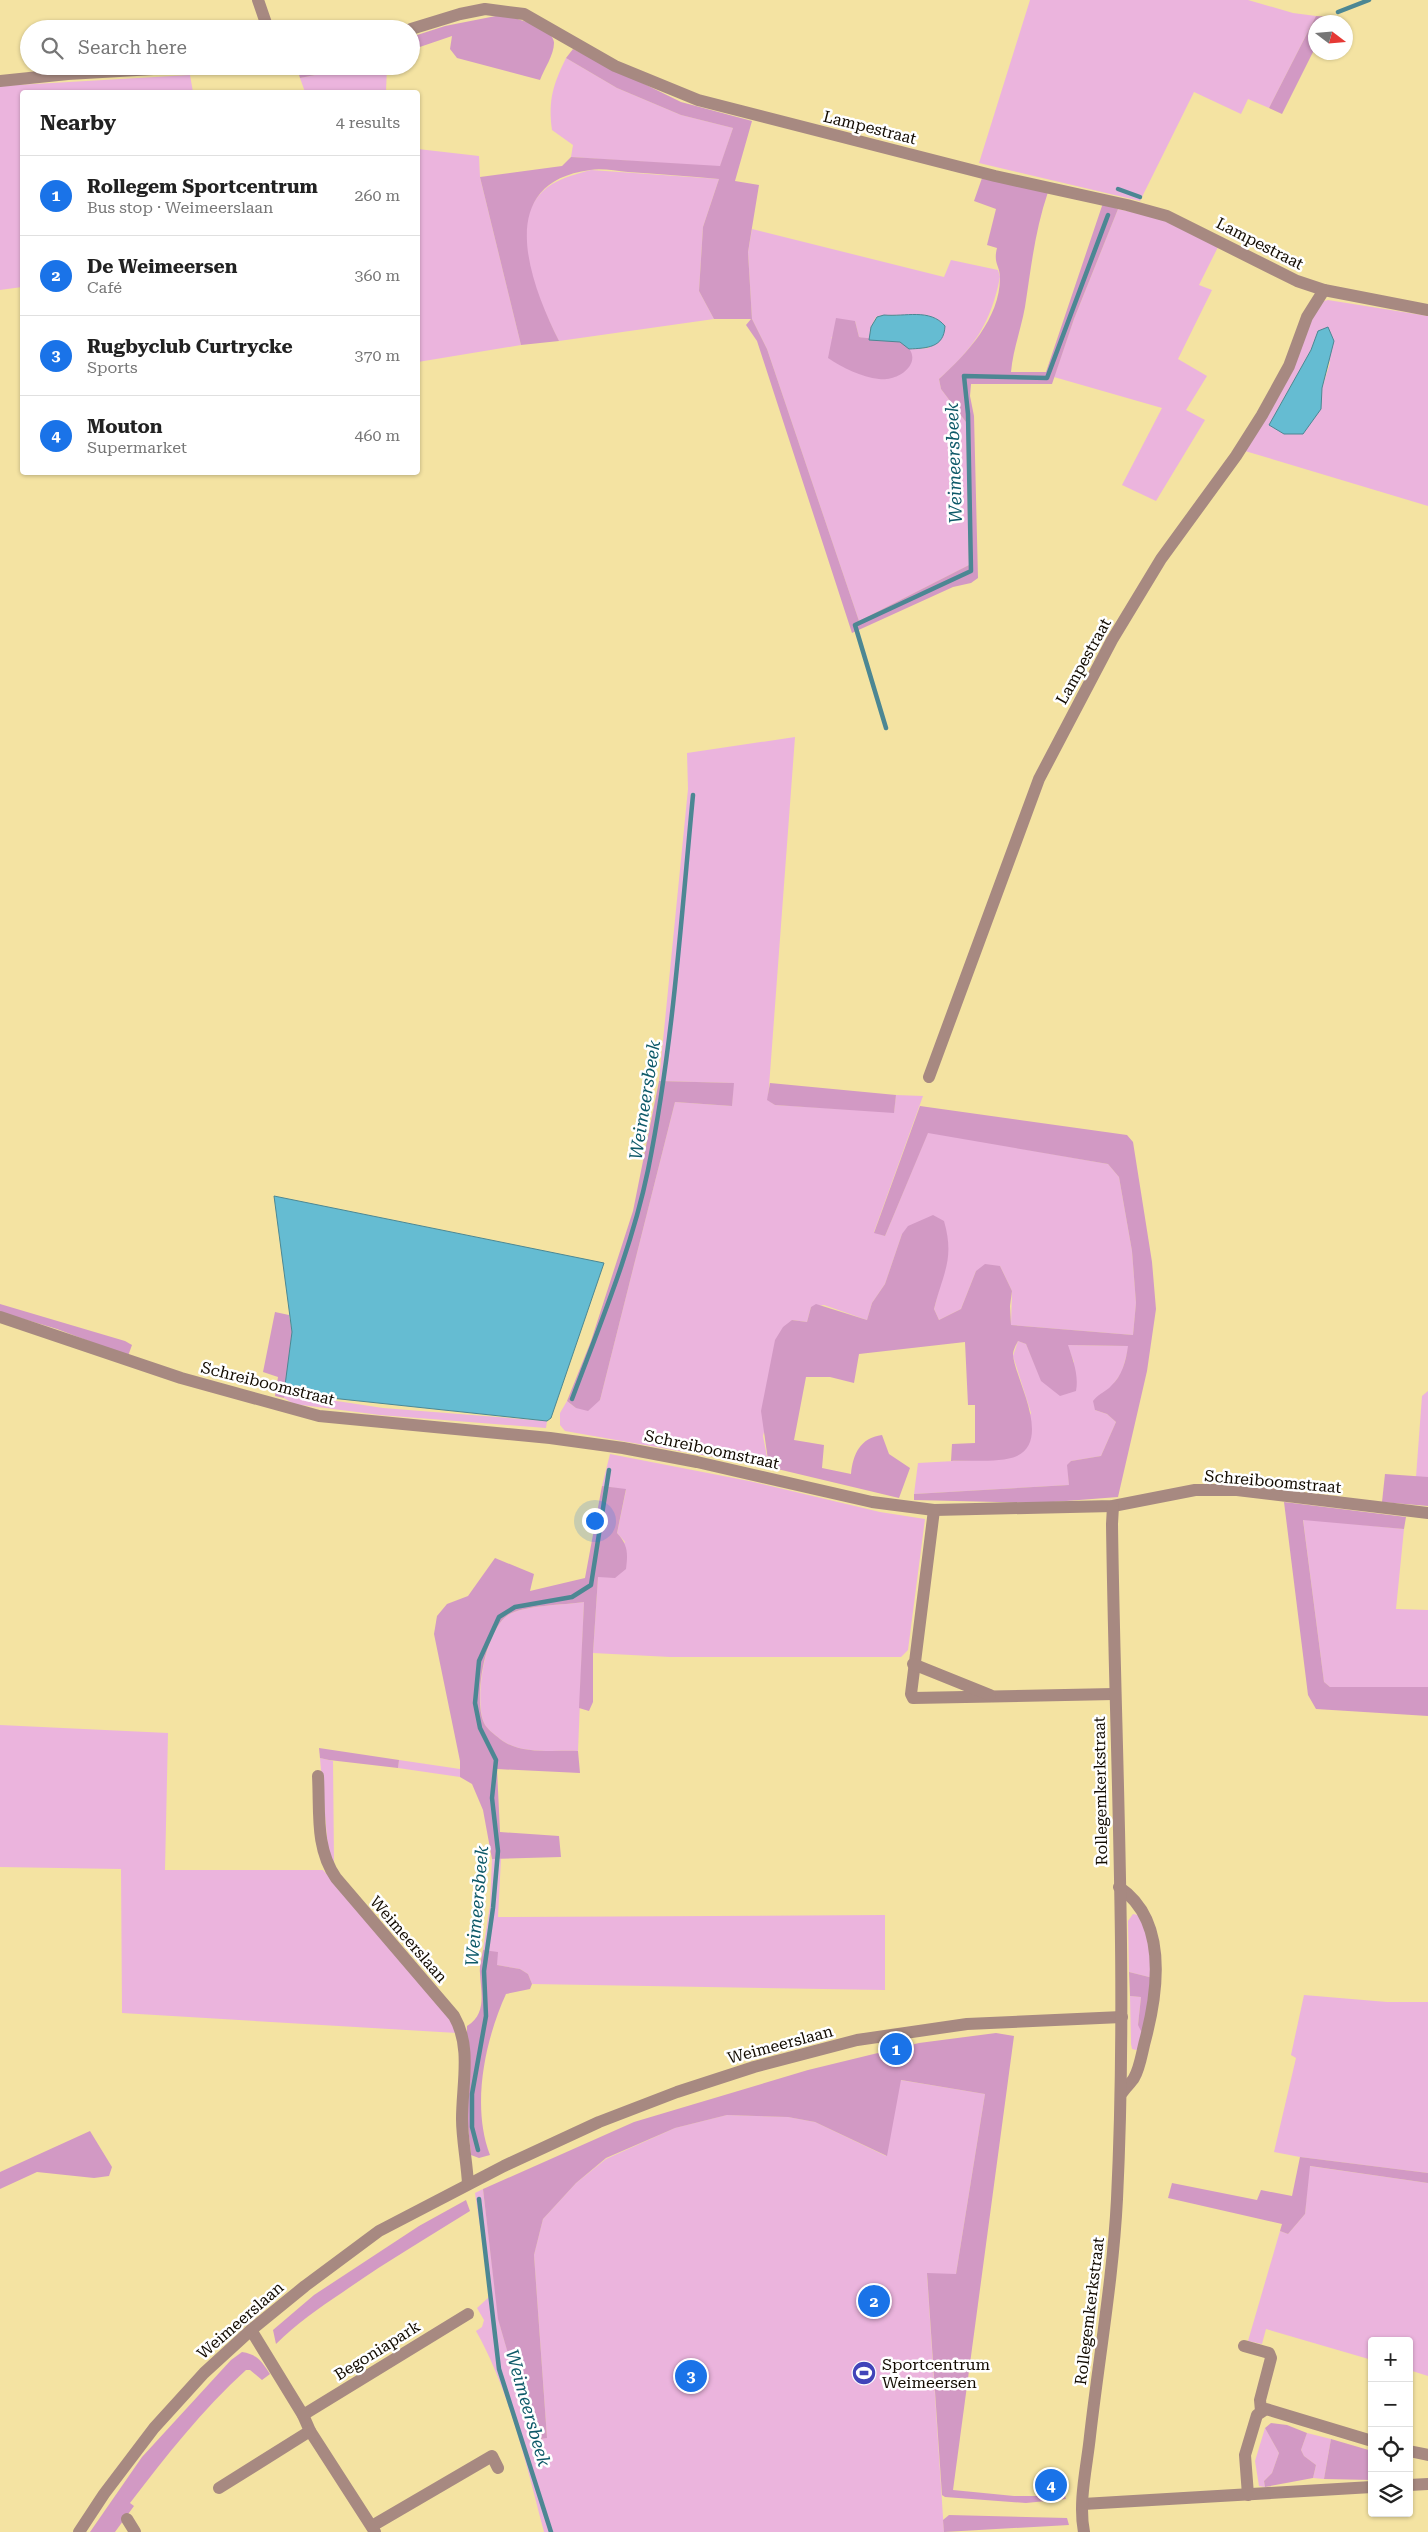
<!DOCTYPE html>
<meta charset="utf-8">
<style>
body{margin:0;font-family:"Roboto Serif",serif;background:#f6f6f6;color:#222}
.controls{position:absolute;right:15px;bottom:15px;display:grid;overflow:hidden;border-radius:5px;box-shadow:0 1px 4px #0004}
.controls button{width:45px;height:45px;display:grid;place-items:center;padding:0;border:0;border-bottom:1px solid #e0e0e0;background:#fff;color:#222;font:25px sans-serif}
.compass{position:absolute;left:1308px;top:15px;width:45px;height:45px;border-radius:50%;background:#fff;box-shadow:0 1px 4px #0004;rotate:106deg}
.you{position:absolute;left:594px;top:1520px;width:18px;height:18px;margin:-12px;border:4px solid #fff;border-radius:50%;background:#1a73e8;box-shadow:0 0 0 8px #1a73e833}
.badge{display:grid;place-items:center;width:32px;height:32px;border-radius:50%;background:#1a73e8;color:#fff;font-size:16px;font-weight:700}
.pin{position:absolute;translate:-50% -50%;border:2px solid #fff;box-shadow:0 1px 5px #0006}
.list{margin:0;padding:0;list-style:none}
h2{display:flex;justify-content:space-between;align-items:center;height:65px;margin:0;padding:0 20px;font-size:21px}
h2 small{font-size:16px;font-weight:400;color:#767676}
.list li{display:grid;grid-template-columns:32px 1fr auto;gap:15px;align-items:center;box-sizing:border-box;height:80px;padding:0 20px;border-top:1px solid #e0e0e0}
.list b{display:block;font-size:19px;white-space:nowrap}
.list p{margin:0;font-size:16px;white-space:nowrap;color:#767676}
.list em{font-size:16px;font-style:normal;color:#767676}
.icon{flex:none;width:28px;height:28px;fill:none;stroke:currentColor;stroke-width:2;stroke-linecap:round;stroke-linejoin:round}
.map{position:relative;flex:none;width:1428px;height:2532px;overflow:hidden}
.search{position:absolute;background:#fff;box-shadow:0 1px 4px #0004;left:20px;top:20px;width:400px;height:55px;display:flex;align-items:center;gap:12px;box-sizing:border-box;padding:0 18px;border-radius:28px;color:#767676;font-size:19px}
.panel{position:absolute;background:#fff;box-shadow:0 1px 4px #0004;left:20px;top:90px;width:400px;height:385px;border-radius:5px}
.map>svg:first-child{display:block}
.green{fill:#ebb4dd;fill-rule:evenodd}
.forest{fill:#d299c4}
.water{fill:#65bcd2;stroke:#4c8793}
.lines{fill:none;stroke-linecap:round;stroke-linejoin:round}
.stream{stroke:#4c8793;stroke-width:4.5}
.minor{stroke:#a78981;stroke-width:12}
.labels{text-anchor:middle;stroke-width:5;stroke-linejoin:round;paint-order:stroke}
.street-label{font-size:16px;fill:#120b00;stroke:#fff}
.poi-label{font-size:16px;fill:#120b00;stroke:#fff;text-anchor:start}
.water-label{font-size:18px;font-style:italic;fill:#0d5968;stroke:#fff}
</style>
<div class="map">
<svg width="1428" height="2532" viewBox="0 0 1428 2532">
<rect width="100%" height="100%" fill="#f4e3a2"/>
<g class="green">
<path d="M 1030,0 L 1248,0 L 1293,13 L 1316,16 L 1269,108 L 1248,99 L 1241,114 L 1194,92 L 1140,201 L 979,163 Z"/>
<path d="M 566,58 L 617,88 L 681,115 L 733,128 L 720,167 L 571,157 L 573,145 L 552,130 C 548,100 553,85 566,58 Z"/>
<path d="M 359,66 L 387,66 L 386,92 L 305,92 L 300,78 Z"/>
<path d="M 190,75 L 193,92 L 22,92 L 22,287 L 0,290 L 0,86 Z"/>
<path d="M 418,149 L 479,156 L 480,177 L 521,345 L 418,362 Z"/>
<path d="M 591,170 L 719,179 L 703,227 L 699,291 L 714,319 L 559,341 C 540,304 505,228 542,192 C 555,179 573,175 591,170 Z"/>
<path d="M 1118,209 L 1159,218 L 1218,247 L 1199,285 L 1212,290 L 1178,359 L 1207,376 L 1186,410 L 1205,420 L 1156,501 L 1122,485 L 1162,408 L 1054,377 L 1074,319 Z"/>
<path d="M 752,229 L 944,277 L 951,260 L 998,270 L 1000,277 C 991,323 974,348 939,379 L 941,389 L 966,422 L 969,565 L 859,621 L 767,349 L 752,319 L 748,252 ZM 884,315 L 927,315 L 929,348 L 909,349 L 911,358 L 831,338 L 855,321 L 859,337 L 869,340 L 871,327 L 876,317 Z"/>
<path d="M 1328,300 L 1428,316 L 1428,506 L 1245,451 L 1313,317 L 1324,301 ZM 1318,331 L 1330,363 L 1322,388 L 1321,409 L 1276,412 L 1311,350 Z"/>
<path d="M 795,737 L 768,1100 L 775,1105 L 894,1112 L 896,1095 L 923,1096 L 874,1232 L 885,1236 L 928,1132 L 1108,1164 L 1119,1177 L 1132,1251 L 1136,1303 L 1133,1335 L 1011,1325 L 1012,1291 L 1000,1266 L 976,1271 L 961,1309 L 939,1320 L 934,1309 L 939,1289 L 902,1234 L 885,1284 L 872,1303 L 867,1320 L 824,1305 L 811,1307 L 807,1322 L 792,1320 L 763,1436 L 769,1467 L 565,1431 L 560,1425 L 560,1413 L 567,1401 L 576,1408 L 600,1400 L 675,1102 L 732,1106 L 733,1083 L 659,1081 L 688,789 L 687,753 Z"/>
<path d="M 1018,1341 L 1026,1344 L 1042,1381 L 1074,1362 L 1067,1345 L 1129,1346 L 1122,1372 L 1095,1410 L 1107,1414 L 1116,1422 L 1101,1456 L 1071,1461 L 1068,1465 L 1069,1485 L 914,1494 L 918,1463 L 1009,1458 L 1031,1413 L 1013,1356 Z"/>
<path d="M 1428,1391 L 1428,1477 L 1416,1477 L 1422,1396 Z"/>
<path d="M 284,1393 L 383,1408 L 547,1421 L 546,1428 L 380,1415 L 294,1404 L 284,1398 Z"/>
<path d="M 610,1454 L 749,1481 L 880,1512 L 925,1519 L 908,1650 L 901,1657 L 670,1657 L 593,1653 L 598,1576 L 625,1542 L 617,1533 L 626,1490 L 602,1486 Z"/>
<path d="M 1303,1519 L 1404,1529 L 1396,1609 L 1428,1610 L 1428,1687 L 1330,1687 L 1324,1682 Z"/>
<path d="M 584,1602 L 578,1751 C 554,1750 520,1755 500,1739 C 495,1735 486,1728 484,1723 C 474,1699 485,1630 508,1615 C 525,1605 564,1605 584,1602 Z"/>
<path d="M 0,1725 L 168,1733 L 165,1870 L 323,1870 L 452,2020 L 457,2033 L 122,2013 L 121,1869 L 0,1867 Z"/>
<path d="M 320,1758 L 333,1761 L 334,1862 L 329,1860 Z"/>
<path d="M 399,1760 L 460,1769 L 460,1777 L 398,1768 Z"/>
<path d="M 492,1859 L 501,1859 L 498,1917 L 885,1915 L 885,1990 L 532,1984 L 528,1974 L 520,1969 L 497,1965 L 483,1950 L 490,1905 Z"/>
<path d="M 1133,1914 L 1138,1915 L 1147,1933 L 1153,1978 L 1129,1972 L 1128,1921 Z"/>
<path d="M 1304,1995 L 1387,2002 L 1428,2002 L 1428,2173 L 1300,2157 L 1274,2152 L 1296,2058 L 1291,2055 Z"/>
<path d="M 1130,1996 L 1141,1997 L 1138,2025 L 1145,2028 L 1139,2048 L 1136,2050 L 1132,2049 L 1131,2044 Z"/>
<path d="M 900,2080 L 985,2094 L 956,2274 L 927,2274 L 944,2532 L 544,2532 C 527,2467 509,2389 476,2331 L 482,2327 L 484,2320 L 477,2308 L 488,2298 L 490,2292 L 475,2193 L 483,2189 L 499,2322 L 533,2439 L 547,2438 L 534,2255 L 543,2219 L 576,2183 L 606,2159 L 675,2128 L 727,2115 L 788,2117 L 815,2122 L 886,2156 Z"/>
<path d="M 1309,2166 L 1428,2183 L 1428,2376 L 1409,2370 L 1409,2341 L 1372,2341 L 1372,2360 L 1266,2329 L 1262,2344 L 1248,2341 L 1280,2231 L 1288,2234 L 1305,2214 Z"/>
<path d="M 1265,2428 L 1279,2453 L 1272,2473 L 1264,2481 L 1265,2487 L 1259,2486 L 1255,2461 Z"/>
<path d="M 1307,2433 L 1331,2439 L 1324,2479 L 1313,2478 L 1316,2465 L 1304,2456 L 1301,2450 Z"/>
</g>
<g class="forest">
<path d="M 501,15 C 513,17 555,28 554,43 C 554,55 544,69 540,80 L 457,58 L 450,49 L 452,36 L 411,50 L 411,37 L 445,26 Z"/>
<path d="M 1316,16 L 1331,17 L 1328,22 L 1316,22 L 1315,48 L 1282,114 L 1269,108 Z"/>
<path d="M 573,49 L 681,102 L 752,121 L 735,181 L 759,185 L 748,252 L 752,319 L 767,349 L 859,621 L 969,565 L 966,422 L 941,389 L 939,379 C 967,354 1000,318 1000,278 C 1000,265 993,264 997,248 L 987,245 L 996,209 L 974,201 L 982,178 L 1048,192 C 1035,230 1031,268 1025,307 C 1021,329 1013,350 1011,372 L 1046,372 L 1103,203 L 1118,209 L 1074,319 L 1052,384 L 971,384 L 970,396 L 974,416 L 978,578 L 971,583 L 953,587 L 852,633 L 757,341 L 746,325 L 751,319 L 714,319 L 699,291 L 703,227 L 719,179 C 689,176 658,174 628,172 C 616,171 602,168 590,170 C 492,183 530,283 559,341 L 521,345 L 480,177 L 562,166 L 571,157 L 720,166 L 733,128 L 681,115 L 617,88 L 566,58 Z"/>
<path d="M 306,66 L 359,66 L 300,78 L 297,68 Z"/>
<path d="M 836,318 L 855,321 L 859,337 C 872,340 891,336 902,343 C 927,358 902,382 879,379 C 861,377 843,368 828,358 Z"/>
<path d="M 659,1081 L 734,1083 L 732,1106 L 675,1102 L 600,1400 L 588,1411 L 576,1408 L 567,1401 L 591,1341 L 633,1211 Z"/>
<path d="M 770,1083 L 896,1095 L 894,1113 L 775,1105 L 767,1100 Z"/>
<path d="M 920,1106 L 1127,1135 L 1133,1142 L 1152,1262 L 1156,1309 L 1147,1371 L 1118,1497 L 1040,1503 L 914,1500 L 914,1494 L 1069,1485 L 1067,1465 L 1071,1461 L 1101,1456 L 1116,1422 L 1107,1414 L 1095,1410 L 1093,1401 C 1100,1392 1106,1392 1111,1386 C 1122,1376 1126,1361 1128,1346 L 1068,1345 C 1073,1360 1079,1375 1076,1391 L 1060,1396 L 1041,1381 L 1026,1344 L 1018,1341 C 1016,1345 1013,1350 1013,1355 C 1015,1379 1052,1439 1017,1456 C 1002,1463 968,1460 951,1461 L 952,1444 L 975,1443 L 975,1405 L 968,1405 L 965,1342 L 859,1354 L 854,1383 L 830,1377 L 806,1377 L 794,1440 L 824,1445 L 822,1468 L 851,1474 C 853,1454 860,1438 882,1435 L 889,1454 L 910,1468 L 899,1498 L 769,1467 L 761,1411 L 775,1340 L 783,1327 L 792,1320 L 807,1322 L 811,1307 L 816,1304 L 867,1320 L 872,1303 L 885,1284 L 902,1234 L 908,1226 L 933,1215 L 944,1221 C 955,1259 943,1273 934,1309 L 939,1320 L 961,1309 L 976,1271 L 985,1264 L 1000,1266 L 1012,1291 L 1010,1306 L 1011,1325 L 1133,1335 L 1136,1303 L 1132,1251 L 1119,1177 L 1108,1164 L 928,1133 L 885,1236 L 874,1233 Z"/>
<path d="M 0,1304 L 125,1341 L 132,1345 L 128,1356 L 57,1329 L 0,1312 Z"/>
<path d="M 275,1312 L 289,1315 L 292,1332 L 284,1398 L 275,1396 L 278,1377 L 263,1372 Z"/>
<path d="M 1385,1474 L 1428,1477 L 1428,1506 L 1382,1502 Z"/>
<path d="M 602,1486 L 626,1489 L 617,1533 C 628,1545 628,1553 626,1569 L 615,1578 L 598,1577 L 593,1653 L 593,1702 L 589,1711 L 579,1708 L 584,1602 C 564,1605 524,1605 508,1615 C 485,1630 473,1699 484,1723 C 486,1728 495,1735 500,1739 C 520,1755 554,1750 578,1751 L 580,1773 L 497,1769 L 500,1832 L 559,1836 L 561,1857 L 492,1859 L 483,1810 L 472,1784 L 460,1777 L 460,1761 L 434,1634 L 437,1616 L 447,1604 L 468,1596 L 495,1558 L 534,1574 L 530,1591 L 585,1578 Z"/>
<path d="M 1284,1502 L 1406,1517 L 1404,1529 L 1303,1520 L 1324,1682 L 1330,1687 L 1428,1687 L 1428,1716 L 1316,1709 L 1308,1695 Z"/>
<path d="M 319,1748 L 399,1760 L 398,1768 L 329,1760 L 320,1758 Z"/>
<path d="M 483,1950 L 498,1952 L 497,1965 L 520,1969 L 528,1974 L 532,1984 L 530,1989 L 506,1994 C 485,2040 471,2106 490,2155 L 479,2158 L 471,2155 L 466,2108 L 467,2026 C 487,2014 481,1993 480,1973 C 479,1966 482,1957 483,1950 Z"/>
<path d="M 1129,1972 L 1153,1978 L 1145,2028 L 1141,2031 L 1138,2025 L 1141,1997 L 1130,1996 Z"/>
<path d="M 996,2033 L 1014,2036 L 953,2490 L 1014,2496 L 1065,2496 L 1066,2499 L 1026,2503 L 945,2497 L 942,2495 L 927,2273 L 956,2274 L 985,2094 L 901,2080 L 887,2156 L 815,2122 L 788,2117 L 727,2115 L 675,2128 L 606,2158 L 576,2183 L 543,2219 L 534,2255 L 547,2438 L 533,2440 L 498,2319 L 483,2189 L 634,2122 L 808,2070 L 919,2043 Z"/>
<path d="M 90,2131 L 112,2167 L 109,2176 L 94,2178 L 37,2172 L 0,2189 L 0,2172 Z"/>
<path d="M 1300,2157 L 1428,2173 L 1428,2183 L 1310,2166 L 1305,2214 L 1288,2234 L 1280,2231 L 1282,2224 L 1168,2198 L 1172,2183 L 1257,2200 L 1261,2190 L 1292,2196 Z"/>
<path d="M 466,2200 L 470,2211 C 427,2238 384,2263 343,2292 C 319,2308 296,2324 276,2344 L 273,2330 L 314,2295 L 419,2226 Z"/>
<path d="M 242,2352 C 257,2354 262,2362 270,2374 L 262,2380 L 250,2370 L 246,2370 C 202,2410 166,2456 130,2503 L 134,2506 L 115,2532 L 90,2532 L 142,2457 L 231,2360 Z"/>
<path d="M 1271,2423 L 1287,2425 L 1307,2433 L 1301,2450 L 1304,2456 L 1316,2465 L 1313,2478 L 1265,2487 L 1264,2481 L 1272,2473 L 1279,2453 L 1265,2428 Z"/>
<path d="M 1331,2439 L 1372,2451 L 1372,2480 L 1324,2479 Z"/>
<path d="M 949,2515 L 1067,2518 L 1069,2525 L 944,2532 L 943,2520 Z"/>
</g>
<g class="water">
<path d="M 884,315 C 905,317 930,308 945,326 C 944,348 927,348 909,349 L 900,342 L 869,340 L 871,327 L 877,317 Z"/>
<path d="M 1328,327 L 1334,341 L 1322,388 L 1321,409 L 1303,434 L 1284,434 L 1269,425 L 1311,350 L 1318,331 Z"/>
<path d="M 274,1196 L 604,1263 L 551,1418 L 547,1421 L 284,1393 L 292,1332 Z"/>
</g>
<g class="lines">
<g class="stream">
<path d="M 1338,12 L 1369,0"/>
<path d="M 1118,189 L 1140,197"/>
<path d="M 886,728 L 855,625 L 971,571 L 968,414 L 964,376 L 1047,378 L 1108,215"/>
<path d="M 572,1399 C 600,1324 632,1248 648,1170 C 673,1046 681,920 693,795"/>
<path d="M 478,2150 L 472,2127 L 472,2094 L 486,2016 L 484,1971 L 493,1908 L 498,1851 L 492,1798 L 496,1760 L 480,1728 L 475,1703 L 479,1661 L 499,1617 L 515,1607 L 572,1597 L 591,1585 L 609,1470"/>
<path d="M 479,2199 L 499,2369 L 551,2532"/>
</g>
<g class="minor">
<path d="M 258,0 L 268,29"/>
<path d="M 411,29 L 460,14 L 485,9 L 524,14 L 615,66 L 698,100 L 995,176 L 1127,205 L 1167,216 L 1297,281 L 1324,290 L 1428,310"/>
<path d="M 0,81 L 68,74 L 205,66"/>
<path d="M 929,1077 L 1039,779 L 1112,640 L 1161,559 L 1236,456 L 1262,415 L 1289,366 L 1307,317 L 1324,290"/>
<path d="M 0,1317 L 181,1378 L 319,1416 L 550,1438 L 623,1448 L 697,1462 L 872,1502 L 934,1510 L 1113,1506 L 1195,1490 L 1237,1490 L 1428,1513"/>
<path d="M 934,1510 L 911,1694 L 913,1698 L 1114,1694"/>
<path d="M 913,1664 L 990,1695"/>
<path d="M 318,1776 C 320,1812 315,1848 336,1878 L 454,2016 C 472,2047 462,2084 462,2119 C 462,2139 467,2163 468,2184"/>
<path d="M 1119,1887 C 1168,1920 1158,1992 1145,2041 C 1142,2052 1140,2068 1134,2078 C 1131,2083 1125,2088 1122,2093"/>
<path d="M 251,2330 L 303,2415 L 310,2431 L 375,2532"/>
<path d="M 1244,2346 L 1269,2353 L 1271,2358 L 1260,2400 L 1261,2411"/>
<path d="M 303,2415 L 468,2314"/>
<path d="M 1409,2451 L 1428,2455"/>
<path d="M 1409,2485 L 1428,2484"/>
<path d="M 219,2488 L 310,2431"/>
<path d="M 1248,2495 L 1245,2455 L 1257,2415 L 1266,2409 L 1372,2441"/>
<path d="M 1083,2504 L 1372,2487"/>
<path d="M 127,2519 L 135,2532"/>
<path d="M 372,2526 L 492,2456 L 498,2468"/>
<path d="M 79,2532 L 104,2494 L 154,2428 L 204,2373 L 251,2330 L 305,2286 L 379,2231 L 504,2166 L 599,2122 L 677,2092 L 754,2067 L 857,2040 L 967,2024 L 1122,2017"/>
<path d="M 1084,2532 C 1078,2502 1087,2466 1090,2436 C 1099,2357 1113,2278 1117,2199 C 1128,1974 1115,1749 1112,1524 L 1113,1506"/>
</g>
</g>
<defs>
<g id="stadium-disc" transform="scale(1.25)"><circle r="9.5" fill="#4144b9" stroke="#fff"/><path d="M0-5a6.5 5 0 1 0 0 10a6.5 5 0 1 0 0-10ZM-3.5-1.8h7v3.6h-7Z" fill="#fff"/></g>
</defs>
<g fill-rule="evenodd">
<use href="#stadium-disc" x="864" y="2373"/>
</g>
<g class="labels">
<g class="street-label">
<text transform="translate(870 127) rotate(14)" y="6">Lampestraat</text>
<text transform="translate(1260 243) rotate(27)" y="6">Lampestraat</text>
<text transform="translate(1083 661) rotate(-61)" y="6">Lampestraat</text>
<text transform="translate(268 1383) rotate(14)" y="6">Schreiboomstraat</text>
<text transform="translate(712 1449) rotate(12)" y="6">Schreiboomstraat</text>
<text transform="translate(1273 1481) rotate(5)" y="6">Schreiboomstraat</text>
<text transform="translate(1100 1791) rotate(-91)" y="6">Rollegemkerkstraat</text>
<text transform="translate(409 1939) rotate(49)" y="6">Weimeerslaan</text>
<text transform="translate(780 2044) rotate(-15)" y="6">Weimeerslaan</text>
<text transform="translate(1089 2311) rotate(-83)" y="6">Rollegemkerkstraat</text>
<text transform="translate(240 2320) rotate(-41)" y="6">Weimeerslaan</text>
<text transform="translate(377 2350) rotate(-32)" y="6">Begoniapark</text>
</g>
<g class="poi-label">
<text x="882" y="2370">Sportcentrum<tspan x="882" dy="18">Weimeersen</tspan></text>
</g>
<g class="water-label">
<text transform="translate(954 463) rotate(-92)" y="6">Weimeersbeek</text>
<text transform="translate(645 1100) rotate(-81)" y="6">Weimeersbeek</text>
<text transform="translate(477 1906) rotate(-85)" y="6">Weimeersbeek</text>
<text transform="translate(528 2408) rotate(74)" y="6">Weimeersbeek</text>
</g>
</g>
</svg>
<div class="controls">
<button>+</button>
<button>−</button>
<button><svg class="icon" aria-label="locate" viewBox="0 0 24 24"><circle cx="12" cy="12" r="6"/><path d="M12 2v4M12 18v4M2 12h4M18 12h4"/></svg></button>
<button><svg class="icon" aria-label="layers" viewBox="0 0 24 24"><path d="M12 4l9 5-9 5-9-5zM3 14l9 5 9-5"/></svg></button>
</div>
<svg class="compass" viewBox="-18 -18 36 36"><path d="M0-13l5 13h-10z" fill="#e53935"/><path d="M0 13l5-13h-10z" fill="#767676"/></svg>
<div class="you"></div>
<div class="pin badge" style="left:896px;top:2049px">1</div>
<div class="pin badge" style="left:874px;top:2301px">2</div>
<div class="pin badge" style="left:691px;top:2376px">3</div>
<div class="pin badge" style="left:1051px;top:2485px">4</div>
<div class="search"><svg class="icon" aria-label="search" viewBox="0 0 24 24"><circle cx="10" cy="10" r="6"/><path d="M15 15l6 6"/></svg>Search here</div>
<section class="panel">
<h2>Nearby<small>4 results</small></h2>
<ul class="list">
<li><span class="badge">1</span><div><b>Rollegem Sportcentrum</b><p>Bus stop · Weimeerslaan</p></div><em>260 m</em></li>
<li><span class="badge">2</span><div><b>De Weimeersen</b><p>Café</p></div><em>360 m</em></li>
<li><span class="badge">3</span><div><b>Rugbyclub Curtrycke</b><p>Sports</p></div><em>370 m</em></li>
<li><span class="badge">4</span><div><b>Mouton</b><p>Supermarket</p></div><em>460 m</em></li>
</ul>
</section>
</div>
